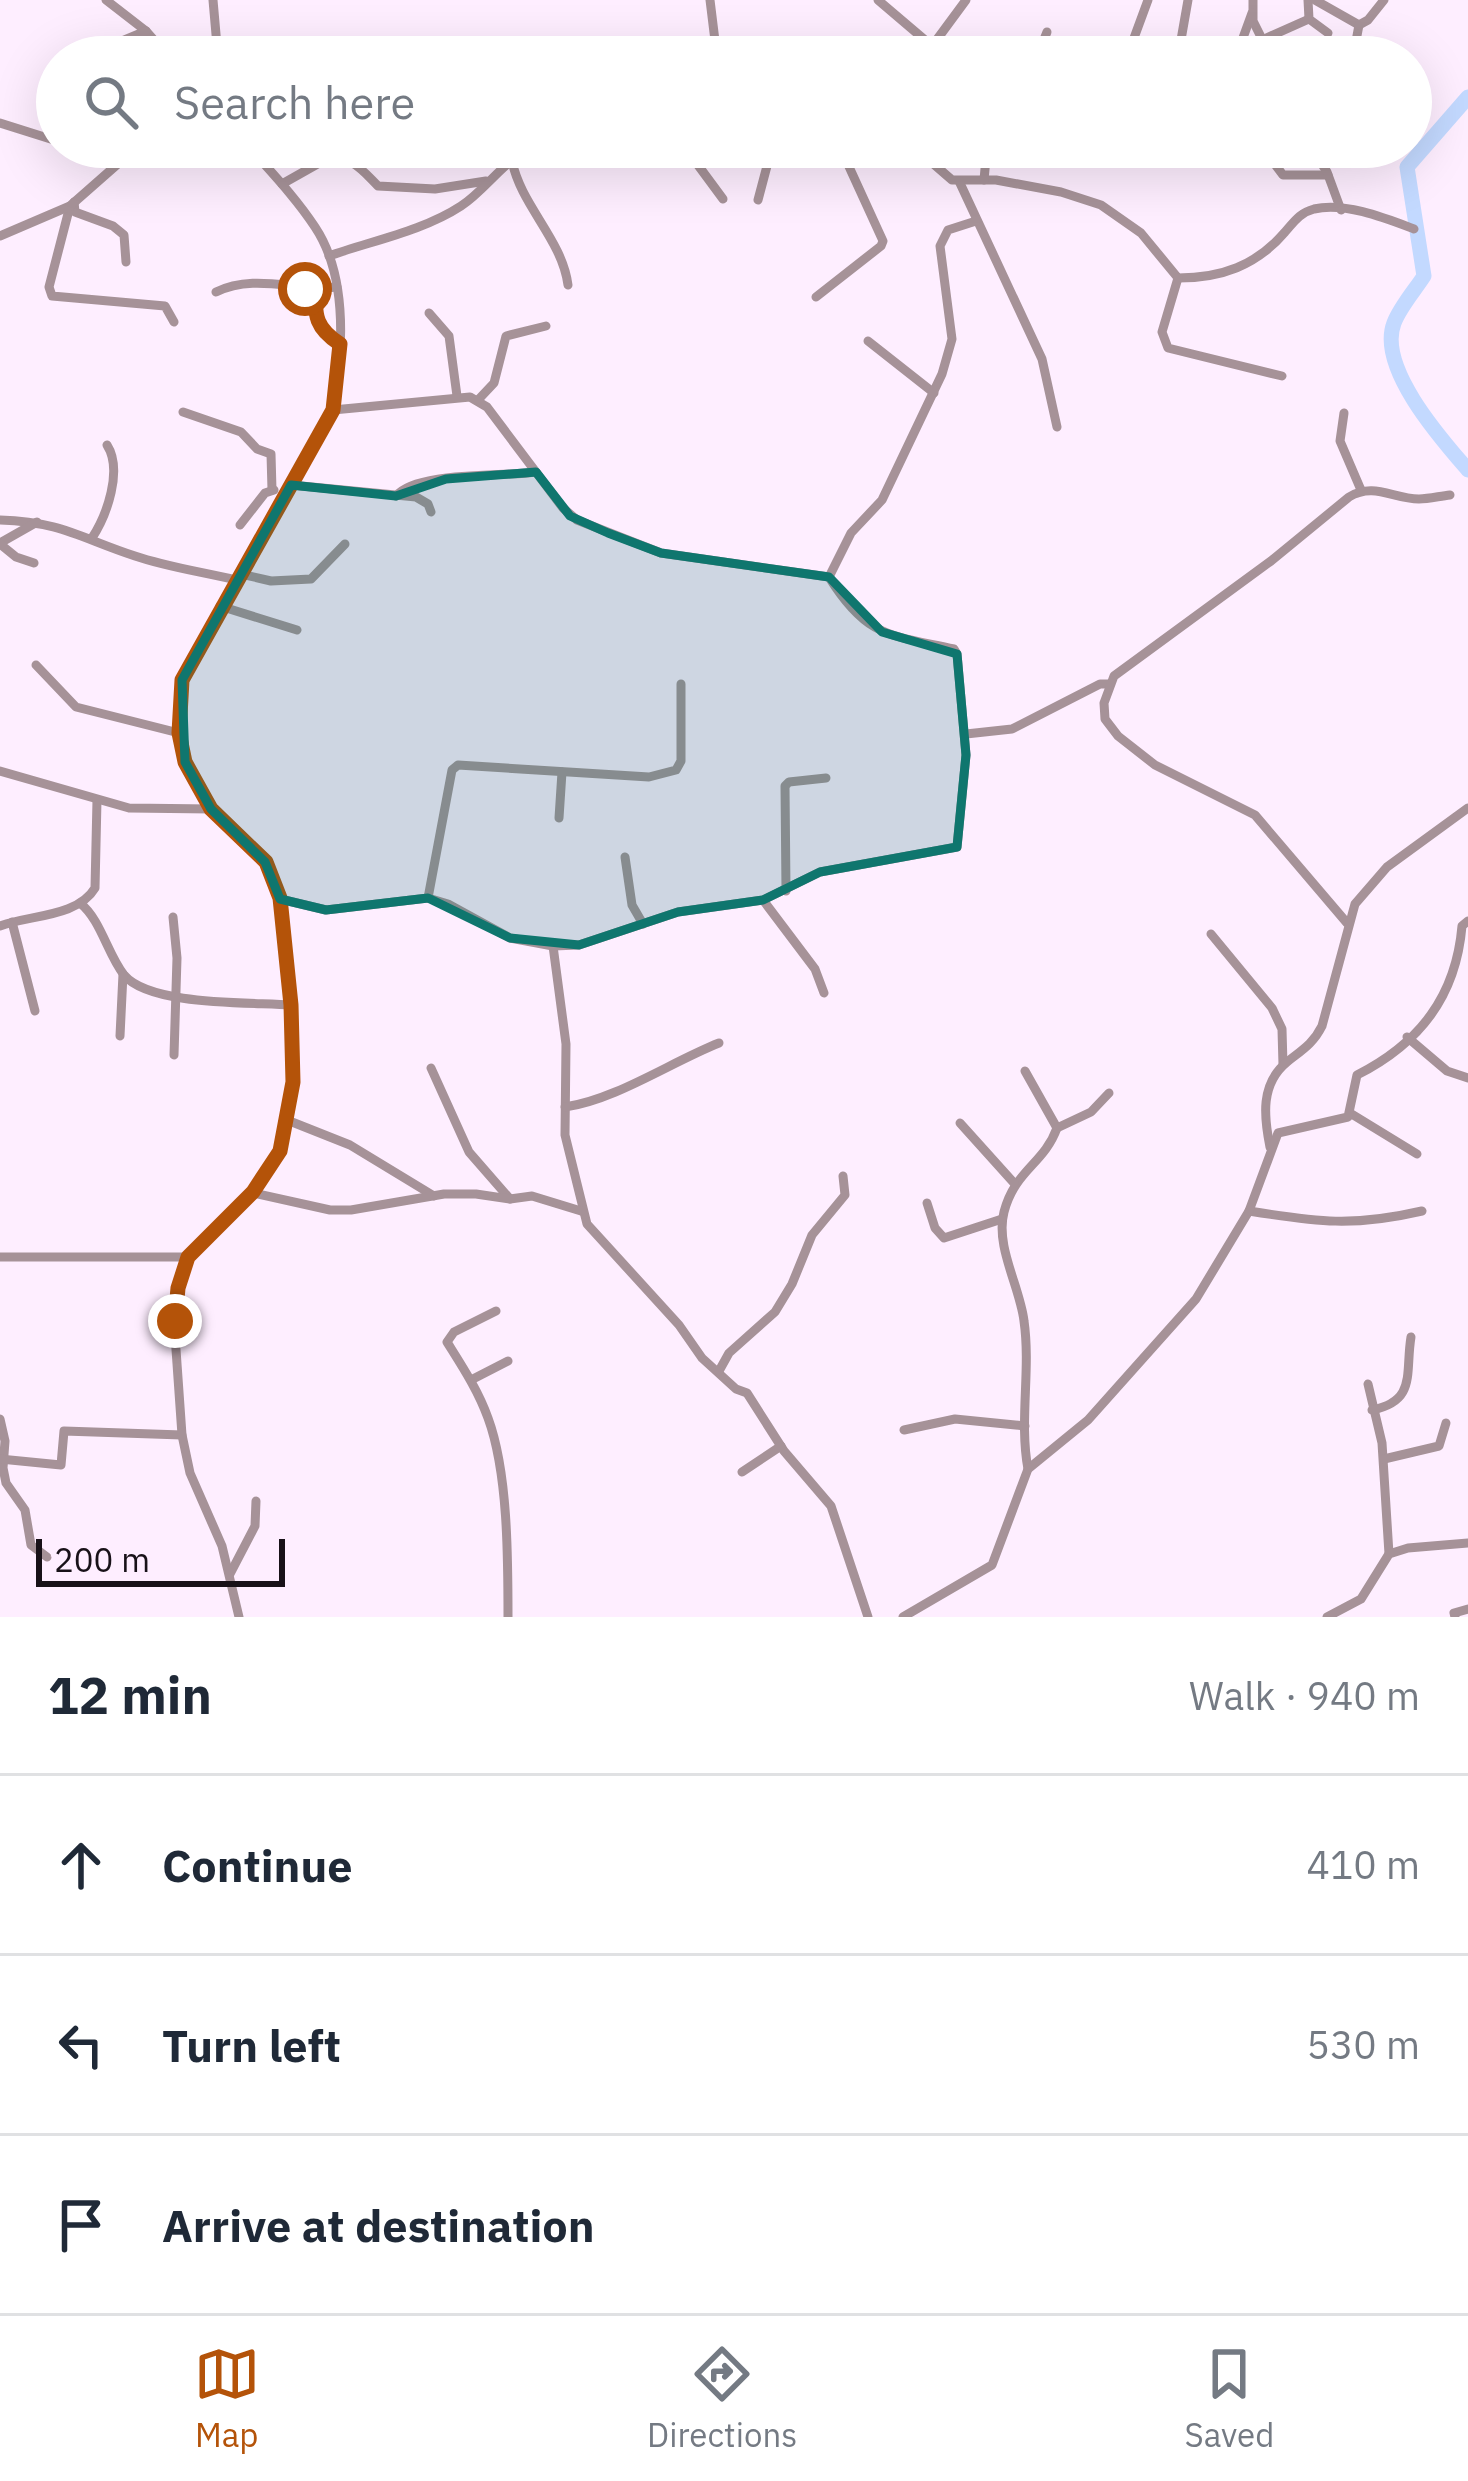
<!DOCTYPE html>
<meta charset="utf-8">
<style>
body{margin:0;font-family:"IBM Plex Sans",sans-serif;background:#f2f2f3;color:#1f2937}
.scale{position:absolute;left:36px;bottom:30px;width:249px;box-sizing:border-box;padding-left:12px;border:6px solid #181118;border-top:0;font-size:33px;line-height:42px;white-space:nowrap;color:#181118;-webkit-text-stroke:9px #feeeff;paint-order:stroke}
.stop{position:absolute;width:36px;height:36px;margin:-27px;border:9px solid #b45309;border-radius:50%;background:#fff}
.stop.end{background:#b45309;border-color:#fff;box-shadow:0 3px 12px #0008}
.list{margin:0;padding:0;list-style:none}
h2{display:flex;justify-content:space-between;align-items:center;height:156px;margin:0;padding:0 48px;font-size:51px}
h2 small{font-size:39px;font-weight:400;color:#747a83}
.list li{display:grid;grid-template-columns:78px 1fr auto;gap:36px;align-items:center;box-sizing:border-box;height:180px;padding:0 48px;border-top:3px solid #e0e1e3}
.list b{display:block;font-size:45px;white-space:nowrap}
.list em{font-size:39px;font-style:normal;color:#747a83}
.icon{flex:none;width:66px;height:66px;fill:none;stroke:currentColor;stroke-width:2;stroke-linecap:round;stroke-linejoin:round}
.map{position:relative;flex:none;width:1468px;height:1617px;overflow:hidden}
.search{position:absolute;background:#fff;box-shadow:0 12px 48px #0002;left:36px;right:36px;top:36px;height:132px;display:flex;align-items:center;gap:30px;box-sizing:border-box;padding:0 42px;border-radius:66px;color:#747a83;font-size:45px}
.sheet{height:696px;background:#fff}
nav{display:flex;justify-content:space-around;align-items:center;box-sizing:border-box;height:168px;border-top:3px solid #e0e1e3;background:#fff;font-size:33px;color:#747a83}
nav a{display:grid;justify-items:center;gap:6px}
nav .on{color:#b45309}
.map>svg:first-child{display:block}
.lines{fill:none;stroke-linecap:round;stroke-linejoin:round}
.river{stroke:#c3d9ff;stroke-width:15}
.minor{stroke:#a69298;stroke-width:9}
.route{stroke:#b45309;stroke-width:15}
.marked{fill:#0f766e;fill-opacity:0.2;stroke:#0f766e;stroke-width:9;stroke-linejoin:round}
</style>
<div class="map">
<svg width="1468" height="1617" viewBox="0 0 1468 1617">
<rect width="100%" height="100%" fill="#feeeff"/>
<g class="lines">
<path class="river" d="M 1468,97 L 1407,167 L 1424,276 C 1415,290 1400,307 1394,323 C 1377,367 1441,439 1468,470"/>
<g class="minor">
<path d="M 106,0 L 146,31 L 169,57"/>
<path d="M 213,0 L 218,57"/>
<path d="M 710,0 L 717,57"/>
<path d="M 878,0 L 932,46"/>
<path d="M 1253,0 L 1253,21 L 1271,57"/>
<path d="M 1308,0 L 1309,19 L 1328,33"/>
<path d="M 1315,0 L 1359,25 L 1353,57"/>
<path d="M 1359,25 L 1368,20 L 1384,0"/>
<path d="M 1262,40 L 1309,19"/>
<path d="M 101,57 L 110,46 L 146,31"/>
<path d="M 924,57 L 966,0"/>
<path d="M 1037,57 L 1047,32"/>
<path d="M 1127,57 L 1148,0"/>
<path d="M 1178,57 L 1188,0"/>
<path d="M 1236,57 L 1252,13"/>
<path d="M 0,123 L 57,141"/>
<path d="M 76,147 L 120,162"/>
<path d="M 620,147 L 702,159 L 766,147"/>
<path d="M 914,147 L 952,180 L 996,180 L 1061,192 L 1101,205 L 1141,233 L 1178,278 C 1221,278 1256,266 1285,232 C 1294,222 1299,213 1314,209 C 1345,202 1385,218 1414,229"/>
<path d="M 1262,147 L 1283,175 L 1328,175"/>
<path d="M 1311,147 L 1327,172 L 1341,210"/>
<path d="M 1402,147 L 1403,149"/>
<path d="M 692,157 L 723,199"/>
<path d="M 324,159 C 352,155 361,169 378,186 L 435,189 L 486,181"/>
<path d="M 512,161 C 521,206 562,239 568,285"/>
<path d="M 984,180 L 987,147"/>
<path d="M 959,181 L 1042,359 L 1057,427"/>
<path d="M 282,184 L 321,162 L 329,147"/>
<path d="M 758,200 L 772,147"/>
<path d="M 74,202 L 75,212 L 113,226 L 124,235 L 126,262"/>
<path d="M 70,206 L 49,287 L 52,296 L 165,306 L 174,322"/>
<path d="M 0,236 L 70,206 L 120,162 L 161,147"/>
<path d="M 329,256 C 371,241 423,231 461,206 C 487,189 504,159 534,147"/>
<path d="M 1178,278 L 1162,332 L 1168,348 L 1282,376"/>
<path d="M 318,289 C 313,316 318,329 340,344"/>
<path d="M 216,292 C 254,273 296,291 337,287"/>
<path d="M 816,297 L 881,246 L 883,241 L 840,147"/>
<path d="M 429,313 L 449,336 L 457,396"/>
<path d="M 868,341 L 934,393"/>
<path d="M 478,400 L 494,383 L 506,336 L 546,326"/>
<path d="M 333,410 L 470,397 L 487,407 L 563,508 L 577,520 L 661,553 L 829,577 L 851,533 L 882,500 L 942,374 L 952,339 L 940,246 L 948,230 L 976,221"/>
<path d="M 183,412 L 241,432 L 257,449 L 271,454 L 272,490"/>
<path d="M 1344,413 L 1340,441 L 1361,490"/>
<path d="M 291,485 L 416,497 L 428,504 L 431,512"/>
<path d="M 396,496 C 416,471 503,477 536,472"/>
<path d="M 0,520 C 62,522 80,538 135,556 C 167,567 203,572 236,580"/>
<path d="M 240,525 L 265,493 L 274,490"/>
<path d="M 92,538 C 107,515 123,470 107,445"/>
<path d="M 0,543 L 37,522"/>
<path d="M 0,544 L 16,557 L 34,563"/>
<path d="M 241,574 L 271,581 L 311,579 L 345,544"/>
<path d="M 220,606 L 297,630"/>
<path d="M 36,665 L 76,707 L 179,733"/>
<path d="M 966,734 L 1012,729 L 1100,684 L 1109,684"/>
<path d="M 0,771 L 129,808 L 211,809"/>
<path d="M 559,818 L 562,772"/>
<path d="M 625,857 L 632,905 L 643,924"/>
<path d="M 786,891 L 785,786 L 789,782 L 826,778"/>
<path d="M 428,898 L 452,770 L 458,765 L 649,777 L 676,770 L 681,761 L 681,684"/>
<path d="M 280,899 L 326,910 L 428,898 L 448,904 L 510,938 L 553,946 L 579,945 L 678,912 L 763,900 L 820,872 L 957,847 L 966,755 L 957,654 L 954,649 C 890,635 867,638 829,577"/>
<path d="M 763,900 L 815,969 L 824,993"/>
<path d="M 80,903 C 101,920 107,953 124,975 C 150,1006 251,1002 291,1005"/>
<path d="M 173,917 L 177,958 L 174,1055"/>
<path d="M 12,922 L 35,1011"/>
<path d="M 1347,923 L 1255,815 L 1155,765 L 1118,736 L 1105,719 L 1104,703 L 1114,676 L 1271,561 L 1349,497 C 1374,482 1393,499 1419,499 C 1429,499 1440,496 1450,495"/>
<path d="M 0,926 C 29,915 78,917 95,888 L 97,800"/>
<path d="M 1211,934 L 1272,1008 L 1282,1029 L 1283,1065"/>
<path d="M 553,946 L 566,1044 L 565,1135 L 587,1224 L 679,1325 L 702,1358 L 736,1389 L 747,1393 L 784,1451 L 831,1506 L 868,1617"/>
<path d="M 120,1036 L 123,974"/>
<path d="M 1407,1037 L 1447,1071 L 1468,1078"/>
<path d="M 431,1068 L 469,1152 L 510,1199"/>
<path d="M 1025,1071 L 1057,1128 C 1044,1164 1015,1170 1004,1212 C 995,1246 1020,1287 1024,1321 C 1031,1370 1019,1421 1028,1469"/>
<path d="M 565,1107 C 615,1100 671,1062 719,1043"/>
<path d="M 1350,1113 L 1417,1154"/>
<path d="M 287,1120 L 350,1145 L 434,1196"/>
<path d="M 960,1123 L 1014,1183"/>
<path d="M 1057,1128 L 1091,1112 L 1109,1093"/>
<path d="M 1270,1147 C 1264,1117 1260,1084 1287,1062 C 1302,1050 1313,1044 1322,1026 L 1355,904 L 1387,867 L 1468,808"/>
<path d="M 253,1193 L 330,1210 L 351,1210 L 444,1194 L 476,1194 L 510,1199 L 532,1196 L 581,1211"/>
<path d="M 927,1203 L 935,1228 L 944,1238 L 1002,1219"/>
<path d="M 1249,1211 C 1318,1222 1353,1227 1422,1211"/>
<path d="M 0,1257 L 189,1257"/>
<path d="M 496,1311 L 454,1332 L 447,1342 C 462,1366 478,1390 488,1418 C 508,1472 508,1558 508,1617"/>
<path d="M 719,1371 L 729,1353 L 775,1312 L 792,1284 L 812,1235 L 845,1195 L 843,1176"/>
<path d="M 471,1380 L 508,1361"/>
<path d="M 1368,1384 L 1382,1443 L 1389,1554"/>
<path d="M 1372,1410 C 1417,1401 1405,1373 1411,1337"/>
<path d="M 0,1419 L 5,1441 L 3,1468 L 6,1483 L 25,1510 L 31,1545 L 47,1557"/>
<path d="M 904,1430 L 955,1419 L 1025,1426"/>
<path d="M 0,1459 L 61,1465 L 64,1431 L 182,1435"/>
<path d="M 1384,1459 L 1439,1446 L 1446,1423"/>
<path d="M 742,1472 L 781,1446"/>
<path d="M 230,1574 L 255,1526 L 256,1501"/>
<path d="M 239,1617 L 222,1546 L 190,1473 L 182,1435 L 174,1321 L 178,1288 L 189,1257 L 253,1193 L 280,1151 L 293,1082 L 291,1005 L 280,899 L 265,862 L 211,809 L 185,762 L 179,733 L 182,680 L 333,410 C 343,353 349,278 315,227 C 296,198 272,173 249,147"/>
<path d="M 903,1617 L 992,1565 L 1028,1469 L 1088,1420 L 1196,1299 L 1249,1211 L 1278,1133 L 1348,1117 L 1357,1075 C 1420,1043 1456,996 1462,926 L 1468,921"/>
<path d="M 1327,1617 L 1361,1599 L 1389,1554 L 1408,1548 L 1468,1543"/>
<path d="M 1455,1617 L 1454,1613 L 1468,1609"/>
</g>
</g>
<g class="lines">
<path class="route" d="M 175,1321 L 178,1288 L 188,1257 L 253,1192 L 280,1151 L 293,1082 L 291,1005 L 280,898 L 266,862 L 211,809 L 185,762 L 179,733 L 182,680 L 333,410 L 340,344 C 317,329 313,316 317,289 L 305,289"/>
</g>
<path class="marked" d="M 536,472 L 570,516 L 608,533 L 661,553 L 829,577 L 882,632 L 957,654 L 966,755 L 957,847 L 820,872 L 763,900 L 678,912 L 579,945 L 510,938 L 428,898 L 326,910 L 280,899 L 265,862 L 211,809 L 185,762 L 182,680 L 291,485 L 396,496 L 446,479 Z"/>
</svg>
<div class="scale">200 m</div>
<div class="stop" style="left:305px;top:289px"></div>
<div class="stop end" style="left:175px;top:1321px"></div>
<div class="search"><svg class="icon" aria-label="search" viewBox="0 0 24 24"><circle cx="10" cy="10" r="6"/><path d="M15 15l6 6"/></svg>Search here</div>
</div>
<section class="sheet">
<h2>12 min<small>Walk · 940 m</small></h2>
<ul class="list">
<li><svg class="icon" aria-label="ahead" viewBox="0 0 24 24"><path d="M12 20V5M6 11l6-6 6 6"/></svg><div><b>Continue</b></div><em>410 m</em></li>
<li><svg class="icon" aria-label="left" viewBox="0 0 24 24"><path d="M17 20v-9H6M10 6l-5 5 5 5"/></svg><div><b>Turn left</b></div><em>530 m</em></li>
<li><svg class="icon" aria-label="arrive" viewBox="0 0 24 24"><path d="M6 21V4h12l-3 4 3 4H6"/></svg><div><b>Arrive at destination</b></div></li>
</ul>
</section>
<nav>
<a class="on"><svg class="icon" aria-label="map" viewBox="0 0 24 24"><path d="M3 6l6-2 6 2 6-2v14l-6 2-6-2-6 2zM9 4v14M15 6v14"/></svg>Map</a>
<a><svg class="icon" aria-label="directions" viewBox="0 0 24 24"><path d="M12 3l9 9-9 9-9-9zM9 14v-3h6M13 9l2 2-2 2"/></svg>Directions</a>
<a><svg class="icon" aria-label="saved" viewBox="0 0 24 24"><path d="M7 4h10v16l-5-4-5 4z"/></svg>Saved</a>
</nav>
